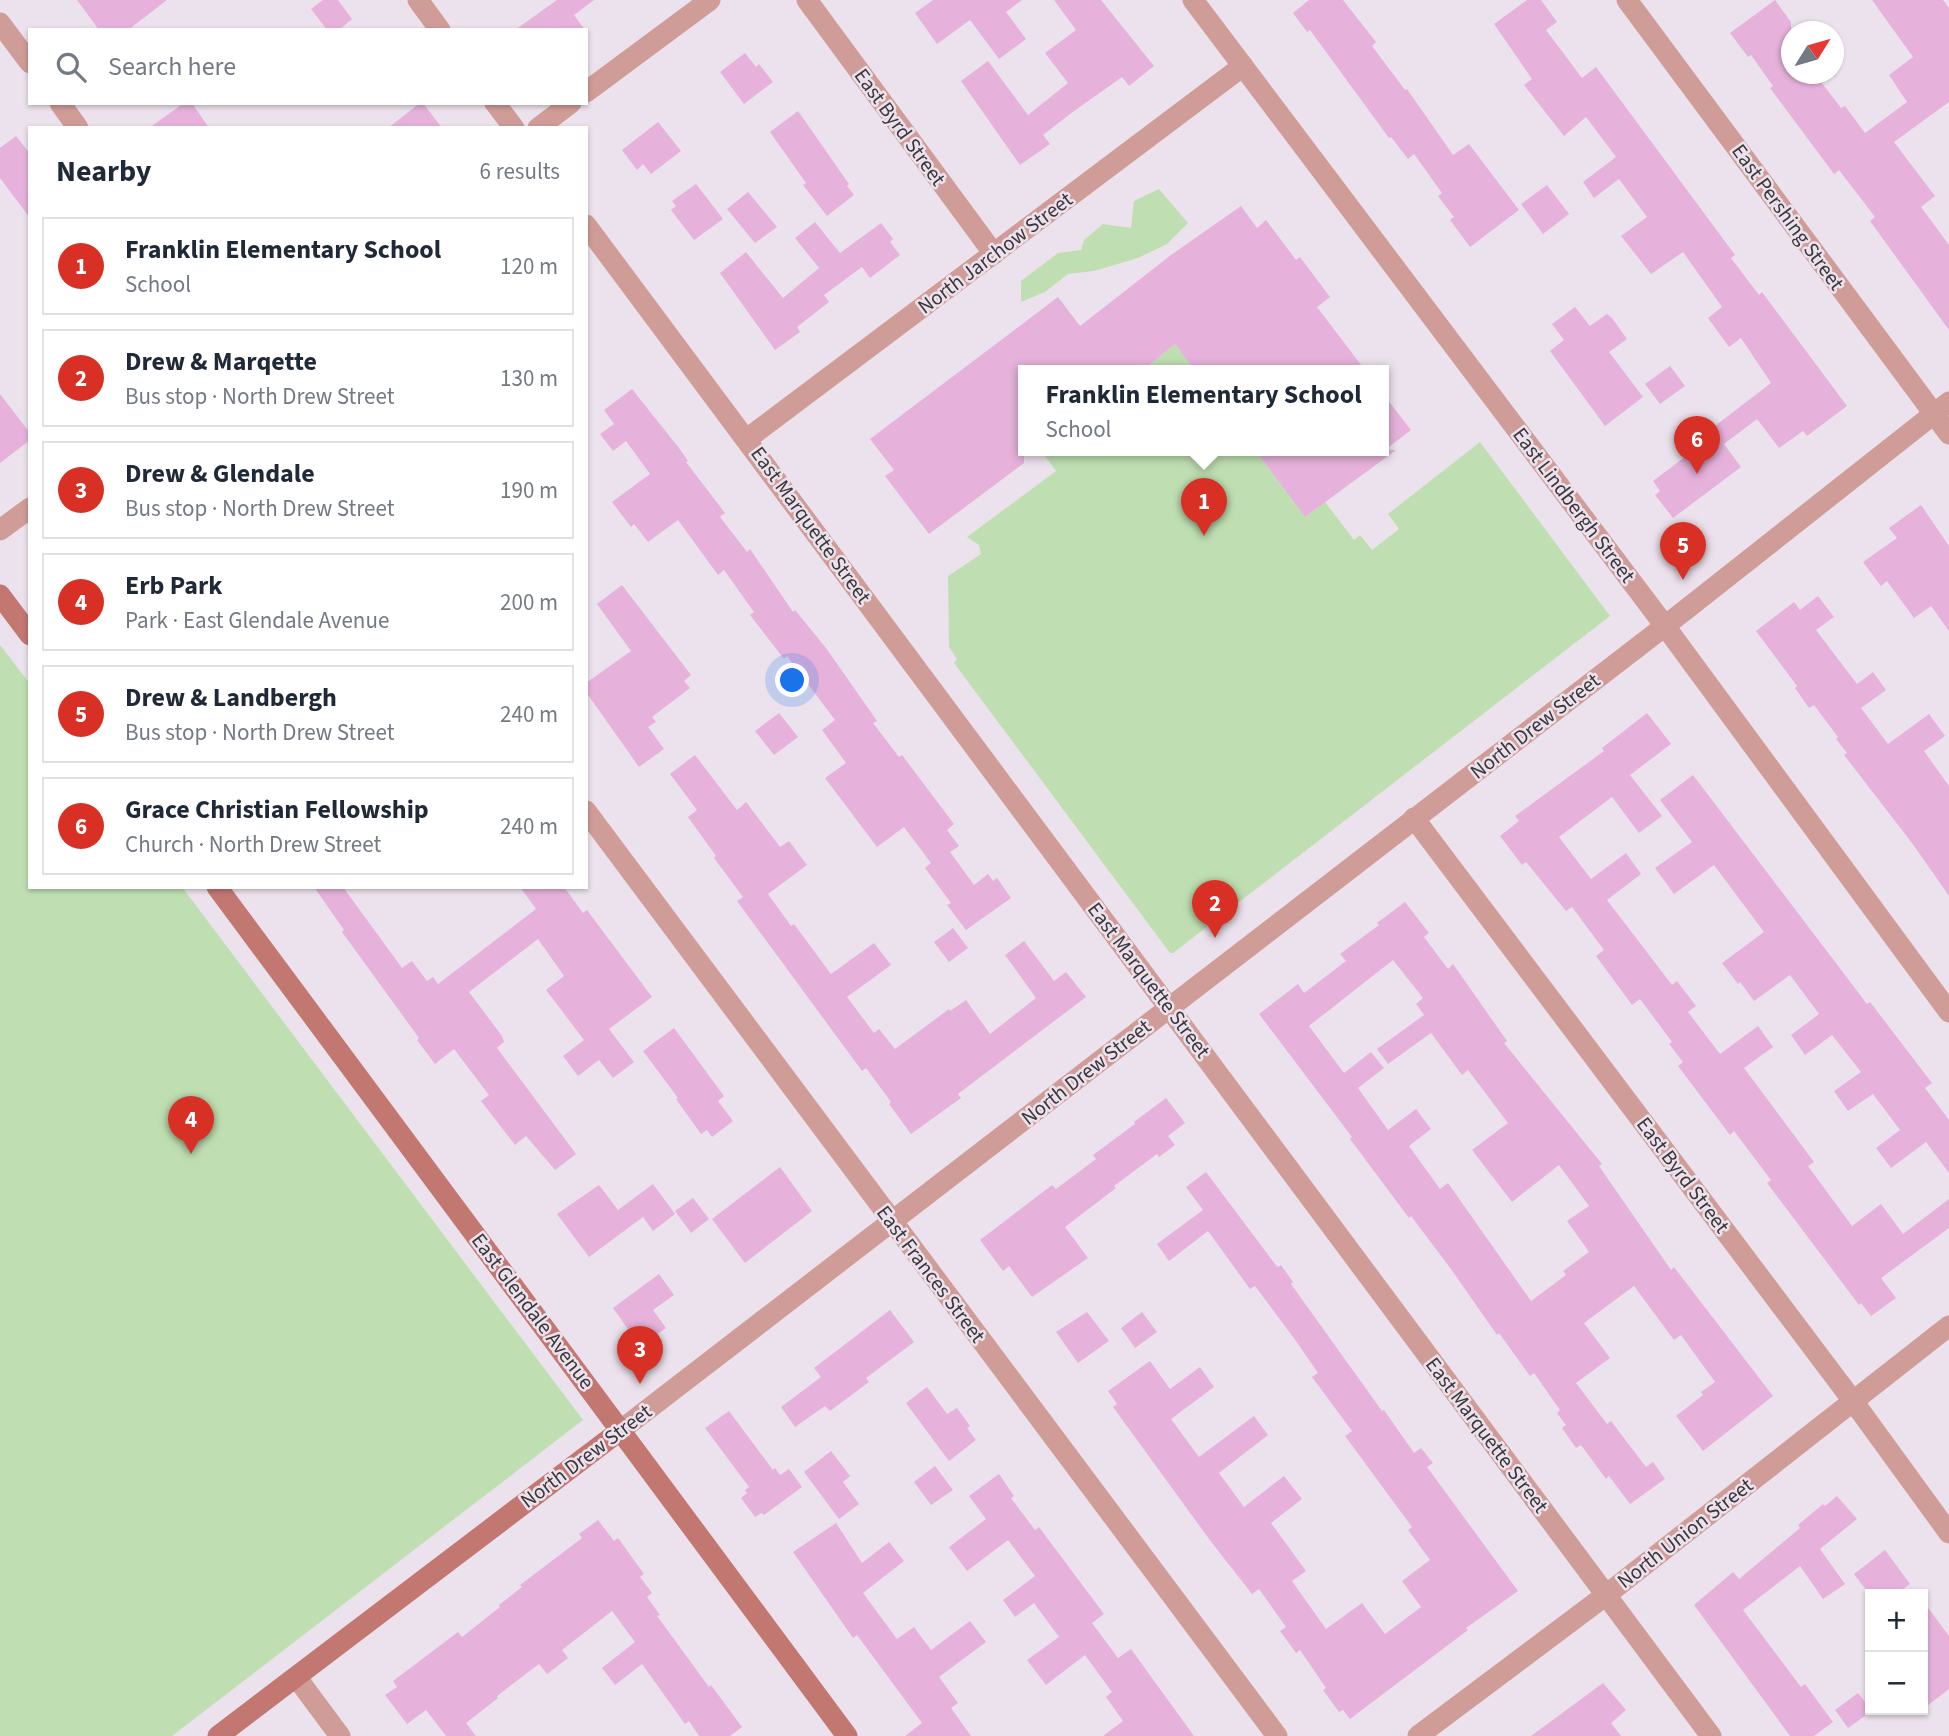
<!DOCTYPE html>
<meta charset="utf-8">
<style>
body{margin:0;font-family:"Source Sans 3",sans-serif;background:#f6f6f7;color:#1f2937}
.controls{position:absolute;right:21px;bottom:21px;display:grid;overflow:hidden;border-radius:0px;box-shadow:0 2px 5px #0004}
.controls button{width:63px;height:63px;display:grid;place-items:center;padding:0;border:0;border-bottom:2px solid #e0e1e3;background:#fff;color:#1f2937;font:35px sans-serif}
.compass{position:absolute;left:1781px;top:21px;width:63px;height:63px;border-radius:50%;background:#fff;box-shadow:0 2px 5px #0004;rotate:53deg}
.you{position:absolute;left:793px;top:681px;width:24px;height:24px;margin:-18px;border:5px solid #fff;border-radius:50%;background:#1a73e8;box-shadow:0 0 0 10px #1a73e833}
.badge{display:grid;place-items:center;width:46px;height:46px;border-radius:50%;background:#d93025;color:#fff;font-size:23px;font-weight:700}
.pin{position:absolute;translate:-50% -58px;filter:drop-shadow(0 2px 4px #0008)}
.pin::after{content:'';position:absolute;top:37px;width:24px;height:21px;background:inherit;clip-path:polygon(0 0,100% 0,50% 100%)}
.popup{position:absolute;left:1018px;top:365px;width:371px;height:91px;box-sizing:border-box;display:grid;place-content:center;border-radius:0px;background:#fff;filter:drop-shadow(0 2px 5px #0005);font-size:23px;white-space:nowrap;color:#747a83}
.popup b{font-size:26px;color:#1f2937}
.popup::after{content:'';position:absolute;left:50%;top:100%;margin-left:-14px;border:14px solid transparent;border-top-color:#fff}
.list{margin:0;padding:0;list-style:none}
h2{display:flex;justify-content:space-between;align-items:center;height:91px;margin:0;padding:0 28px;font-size:30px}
h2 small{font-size:23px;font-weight:400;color:#747a83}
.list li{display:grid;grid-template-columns:46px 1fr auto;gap:21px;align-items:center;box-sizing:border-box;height:98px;margin:0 14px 14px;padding:0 14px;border:2px solid #e0e1e3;border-radius:0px}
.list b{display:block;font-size:26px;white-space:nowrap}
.list p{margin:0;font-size:23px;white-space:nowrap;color:#747a83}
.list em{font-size:23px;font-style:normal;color:#747a83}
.icon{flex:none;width:38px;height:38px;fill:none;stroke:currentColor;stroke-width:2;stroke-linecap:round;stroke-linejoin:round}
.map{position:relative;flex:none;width:1949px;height:1736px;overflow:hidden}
.search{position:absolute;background:#fff;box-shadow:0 2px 5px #0004;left:28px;top:28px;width:560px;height:77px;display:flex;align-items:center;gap:18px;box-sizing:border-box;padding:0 24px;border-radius:0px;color:#747a83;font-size:26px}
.panel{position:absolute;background:#fff;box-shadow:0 2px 5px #0004;left:28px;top:126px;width:560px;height:763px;border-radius:0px}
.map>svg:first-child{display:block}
.green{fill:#bfdfb2}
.building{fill:#e6b2db;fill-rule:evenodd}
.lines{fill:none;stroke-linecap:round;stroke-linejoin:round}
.street{stroke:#d09c97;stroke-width:21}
.secondary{stroke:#c27771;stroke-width:21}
.labels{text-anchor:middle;stroke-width:5;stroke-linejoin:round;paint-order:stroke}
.street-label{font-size:21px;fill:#3a373a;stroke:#ece2ed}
</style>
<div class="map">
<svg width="1949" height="1736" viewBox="0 0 1949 1736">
<rect width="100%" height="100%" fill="#ece2ed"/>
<g class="green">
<path d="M 1159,189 L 1188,223 L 1167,244 L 1138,258 L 1094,271 L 1068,274 L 1045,292 L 1021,302 L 1021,281 L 1058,253 L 1081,250 L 1084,240 L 1103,224 L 1131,228 L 1134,201 Z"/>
<path d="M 1175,344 L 1194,370 L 1143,370 Z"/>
<path d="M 1480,442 L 1610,616 L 1173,953 L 1170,953 L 954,663 L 957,659 L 949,647 L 948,576 L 981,554 L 979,545 L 967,537 L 1056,471 L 1045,456 L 1052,450 L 1255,450 L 1305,517 L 1325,502 L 1354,540 L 1360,535 L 1372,550 L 1399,529 L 1388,514 Z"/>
<path d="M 0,645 L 30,684 L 30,887 L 182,887 L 583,1420 L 172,1736 L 0,1736 Z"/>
</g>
<g class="building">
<path d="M 77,0 L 167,0 L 128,30 L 99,30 Z"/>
<path d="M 323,0 L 338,0 L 352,19 L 339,30 L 327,30 L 311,9 Z"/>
<path d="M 557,0 L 594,0 L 574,15 L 585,30 L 515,30 Z"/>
<path d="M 933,0 L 1022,0 L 1006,12 L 1026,39 L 999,59 L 970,20 L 937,44 L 915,13 Z"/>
<path d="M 1054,0 L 1101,0 L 1154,66 L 1129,86 L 1122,77 L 1070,114 L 1043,135 L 1050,144 L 1020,165 L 961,81 L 988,61 L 1028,115 L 1068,83 L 1045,53 L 1076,30 Z"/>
<path d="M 1309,0 L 1343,0 L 1376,42 L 1372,46 L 1405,90 L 1407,89 L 1453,155 L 1469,144 L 1519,210 L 1470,247 L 1450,220 L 1454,217 L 1438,196 L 1442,193 L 1414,154 L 1408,159 L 1391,137 L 1389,138 L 1310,30 L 1307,32 L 1293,13 Z"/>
<path d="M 1527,0 L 1541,0 L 1557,22 L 1546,30 L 1582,78 L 1596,67 L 1735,255 L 1731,258 L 1759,295 L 1762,292 L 1847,406 L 1807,436 L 1803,431 L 1779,448 L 1757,419 L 1724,444 L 1741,467 L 1673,518 L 1655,495 L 1660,491 L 1653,481 L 1702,444 L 1698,439 L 1771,383 L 1741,338 L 1729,347 L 1708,318 L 1722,307 L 1683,252 L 1651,274 L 1621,236 L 1647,217 L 1619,179 L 1594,198 L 1583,182 L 1616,157 L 1586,117 L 1564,136 L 1524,85 L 1532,79 L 1494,24 Z"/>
<path d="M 1775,0 L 1791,22 L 1791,74 L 1815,74 L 1841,108 L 1845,106 L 1865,133 L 1907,102 L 1889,75 L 1913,57 L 1872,0 L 1943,0 L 1949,8 L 1949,102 L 1894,142 L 1935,196 L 1921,207 L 1949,245 L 1949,330 L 1870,221 L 1875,217 L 1839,170 L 1834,174 L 1770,88 L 1773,86 L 1751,55 L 1748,57 L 1730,33 Z"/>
<path d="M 745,53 L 756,67 L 759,64 L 773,82 L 744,104 L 720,72 Z"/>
<path d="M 184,103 L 192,103 L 209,128 L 149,128 Z"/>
<path d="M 420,103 L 423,103 L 442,128 L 388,128 Z"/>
<path d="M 798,111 L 849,184 L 847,186 L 854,195 L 827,216 L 803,185 L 806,183 L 770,132 Z"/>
<path d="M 658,122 L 681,151 L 651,174 L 643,164 L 637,170 L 622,150 Z"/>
<path d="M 16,136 L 30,154 L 30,218 L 0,178 L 0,148 Z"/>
<path d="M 696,184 L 723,219 L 694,240 L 671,210 L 676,206 L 672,201 Z"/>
<path d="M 1547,185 L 1569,214 L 1543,234 L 1521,204 Z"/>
<path d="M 748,192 L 777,227 L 755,243 L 727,209 Z"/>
<path d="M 1241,206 L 1257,228 L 1266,220 L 1296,260 L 1300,257 L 1330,297 L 1317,307 L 1365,370 L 1194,370 L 1175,344 L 1143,370 L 1024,370 L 1024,463 L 929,534 L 885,476 L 894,470 L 870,439 L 1058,297 L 1080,326 L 1171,255 Z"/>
<path d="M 815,222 L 840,253 L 881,223 L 893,239 L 890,242 L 900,255 L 870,278 L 862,267 L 824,295 L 829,302 L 797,327 L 800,332 L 775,350 L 720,273 L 746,252 L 783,298 L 819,268 L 795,238 Z"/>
<path d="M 1575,307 L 1590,326 L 1607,314 L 1612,318 L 1627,339 L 1609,352 L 1643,397 L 1605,426 L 1550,351 L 1564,340 L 1552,324 Z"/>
<path d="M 1670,366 L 1685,386 L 1660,404 L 1645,384 Z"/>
<path d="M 632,389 L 679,448 L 688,461 L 686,462 L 725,513 L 720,517 L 747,552 L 750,549 L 793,612 L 795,610 L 826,648 L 877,721 L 873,723 L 899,757 L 902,755 L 954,824 L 947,830 L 959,846 L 950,852 L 974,885 L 988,874 L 993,881 L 997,878 L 1011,898 L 966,930 L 947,905 L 951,903 L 925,868 L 931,863 L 904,827 L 877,847 L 825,778 L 846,763 L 822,730 L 835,720 L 787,656 L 784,659 L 750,615 L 754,612 L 724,570 L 718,575 L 678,520 L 648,542 L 634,524 L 631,527 L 612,502 L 650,474 L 626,441 L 613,451 L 600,434 L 614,424 L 604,410 Z"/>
<path d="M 0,394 L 30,433 L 30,440 L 0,463 Z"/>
<path d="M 1384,395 L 1411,430 L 1385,450 L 1396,450 L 1305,517 L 1255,450 L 1384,450 Z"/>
<path d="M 1921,505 L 1949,546 L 1949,631 L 1931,606 L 1914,618 L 1887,581 L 1881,586 L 1863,562 L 1897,538 L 1889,528 Z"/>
<path d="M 622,585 L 691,675 L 684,681 L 690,688 L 652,717 L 656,722 L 648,727 L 664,749 L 639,767 L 586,692 L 586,683 L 631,651 L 597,604 Z"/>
<path d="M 1818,596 L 1834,617 L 1816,630 L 1857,684 L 1873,672 L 1886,690 L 1861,708 L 1888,744 L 1929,714 L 1945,736 L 1924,751 L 1949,786 L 1949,896 L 1912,843 L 1844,755 L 1847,753 L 1836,739 L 1838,737 L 1814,705 L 1809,708 L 1795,688 L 1797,686 L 1756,631 L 1794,602 L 1800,610 Z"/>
<path d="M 779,713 L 798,737 L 774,755 L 755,731 Z"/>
<path d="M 1647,713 L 1671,744 L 1630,775 L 1662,816 L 1639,833 L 1612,797 L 1559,837 L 1591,879 L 1626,853 L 1641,874 L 1607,900 L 1672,985 L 1677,981 L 1696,1006 L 1688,1012 L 1720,1054 L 1758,1026 L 1773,1047 L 1744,1068 L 1814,1162 L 1808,1166 L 1852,1226 L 1881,1204 L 1903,1234 L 1949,1199 L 1949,1228 L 1881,1278 L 1896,1298 L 1871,1316 L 1861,1303 L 1859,1305 L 1767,1183 L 1771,1180 L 1734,1131 L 1730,1135 L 1678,1066 L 1683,1062 L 1669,1044 L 1672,1042 L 1640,999 L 1632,1005 L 1596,956 L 1604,950 L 1572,907 L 1566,911 L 1526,862 L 1522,865 L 1500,836 L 1519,821 L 1515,816 L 1604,751 L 1602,748 Z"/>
<path d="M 695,755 L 737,810 L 746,802 L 780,847 L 789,841 L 807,865 L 768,894 L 791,926 L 794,924 L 831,974 L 874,943 L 891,965 L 847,997 L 874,1033 L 879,1029 L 895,1049 L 949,1009 L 950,1011 L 966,1000 L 990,1034 L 1036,998 L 1005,955 L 1024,941 L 1054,981 L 1066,972 L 1086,997 L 958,1094 L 961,1098 L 911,1134 L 889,1104 L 891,1102 L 866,1068 L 862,1071 L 737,901 L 743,897 L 714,858 L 716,856 L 688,817 L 697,810 L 670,774 Z"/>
<path d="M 1693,775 L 1867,1004 L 1870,1002 L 1932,1083 L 1925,1088 L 1949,1120 L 1949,1173 L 1926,1142 L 1891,1168 L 1876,1148 L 1900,1130 L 1873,1094 L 1848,1111 L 1834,1091 L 1861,1072 L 1832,1035 L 1805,1055 L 1791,1035 L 1819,1014 L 1790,975 L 1754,1001 L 1740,982 L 1738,984 L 1722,963 L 1764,932 L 1714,865 L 1674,894 L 1655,868 L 1692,842 L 1660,800 Z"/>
<path d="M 314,887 L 343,887 L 402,968 L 412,961 L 427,981 L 433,977 L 438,984 L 536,909 L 520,887 L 564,887 L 583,913 L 587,910 L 652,997 L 609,1029 L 634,1062 L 613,1078 L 599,1060 L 578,1076 L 563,1056 L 584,1040 L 546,990 L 564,976 L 538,939 L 469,992 L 502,1036 L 504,1042 L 497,1048 L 576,1154 L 555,1170 L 526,1136 L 515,1145 L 481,1101 L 489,1095 L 454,1049 L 435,1064 L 417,1040 L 419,1038 L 342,932 L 344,930 Z"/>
<path d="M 1405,902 L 1429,933 L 1424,937 L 1448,969 L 1453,964 L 1507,1041 L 1504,1043 L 1602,1164 L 1599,1166 L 1671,1270 L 1674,1267 L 1773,1396 L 1703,1451 L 1676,1416 L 1703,1395 L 1701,1392 L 1715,1382 L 1681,1335 L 1674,1340 L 1634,1286 L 1584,1323 L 1610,1358 L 1576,1383 L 1607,1424 L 1611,1421 L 1646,1467 L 1653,1462 L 1665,1479 L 1630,1504 L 1609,1476 L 1606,1479 L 1581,1445 L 1576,1448 L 1562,1428 L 1566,1425 L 1557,1413 L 1560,1410 L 1534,1373 L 1530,1376 L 1499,1333 L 1497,1335 L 1451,1269 L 1411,1216 L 1409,1218 L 1350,1139 L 1352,1137 L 1259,1014 L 1298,984 L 1304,993 L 1346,961 L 1340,954 L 1379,925 L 1377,923 ZM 1393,960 L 1423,998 L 1416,1004 L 1424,1015 L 1377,1049 L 1388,1064 L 1431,1033 L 1462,1075 L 1468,1070 L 1508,1123 L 1472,1150 L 1512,1202 L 1559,1165 L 1589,1206 L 1567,1221 L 1589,1252 L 1563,1271 L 1566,1275 L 1531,1301 L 1448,1183 L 1440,1189 L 1409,1146 L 1431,1129 L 1416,1109 L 1388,1130 L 1358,1088 L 1384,1068 L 1371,1052 L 1344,1073 L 1309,1026 Z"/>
<path d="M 953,928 L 968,948 L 949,962 L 934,942 Z"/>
<path d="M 674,1028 L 724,1096 L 718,1101 L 733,1121 L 712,1137 L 707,1130 L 701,1134 L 676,1099 L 678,1098 L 643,1051 Z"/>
<path d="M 1166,1098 L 1185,1123 L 1168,1136 L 1175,1145 L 1159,1157 L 1157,1154 L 1114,1186 L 1116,1188 L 1065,1227 L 1088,1258 L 1032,1297 L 1009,1266 L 1003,1271 L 980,1240 L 1052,1185 L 1056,1189 L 1096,1159 L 1093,1155 L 1135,1124 L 1134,1122 Z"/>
<path d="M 780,1167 L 812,1211 L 745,1263 L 712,1219 Z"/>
<path d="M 1206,1172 L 1275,1264 L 1278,1267 L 1281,1265 L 1293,1282 L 1291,1284 L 1382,1411 L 1384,1410 L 1414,1453 L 1421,1448 L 1433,1463 L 1427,1467 L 1518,1591 L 1466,1628 L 1468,1630 L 1350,1719 L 1343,1710 L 1339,1712 L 1323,1690 L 1326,1688 L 1300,1650 L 1296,1653 L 1280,1631 L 1286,1627 L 1259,1589 L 1252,1594 L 1212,1543 L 1113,1407 L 1117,1404 L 1108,1391 L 1150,1361 L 1170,1389 L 1200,1367 L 1214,1387 L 1171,1419 L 1199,1457 L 1254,1416 L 1268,1435 L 1219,1473 L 1244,1507 L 1284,1476 L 1302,1499 L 1271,1523 L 1306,1571 L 1292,1581 L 1326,1629 L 1362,1603 L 1385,1634 L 1421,1607 L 1402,1581 L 1430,1560 L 1408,1530 L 1412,1527 L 1345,1436 L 1352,1431 L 1312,1377 L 1318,1373 L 1296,1341 L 1255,1286 L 1250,1289 L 1208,1231 L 1169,1261 L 1157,1244 L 1203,1210 L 1186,1187 Z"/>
<path d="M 653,1184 L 675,1214 L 653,1231 L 643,1217 L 589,1257 L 557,1214 L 599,1185 L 618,1210 Z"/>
<path d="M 693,1198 L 709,1219 L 691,1233 L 675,1211 Z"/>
<path d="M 659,1274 L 674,1295 L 653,1310 L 666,1328 L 640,1346 L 613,1308 Z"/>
<path d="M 890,1310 L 914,1342 L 866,1378 L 869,1382 L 830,1411 L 825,1406 L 795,1427 L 781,1407 L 821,1377 L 814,1368 Z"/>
<path d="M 1087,1312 L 1109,1341 L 1078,1363 L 1056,1332 Z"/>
<path d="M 1142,1312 L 1157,1332 L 1135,1348 L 1121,1328 Z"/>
<path d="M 927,1387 L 947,1414 L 957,1408 L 970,1426 L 967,1428 L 976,1440 L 949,1461 L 906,1403 Z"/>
<path d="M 729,1411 L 773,1470 L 775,1468 L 780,1475 L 789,1469 L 802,1487 L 764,1515 L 762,1513 L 755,1517 L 741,1498 L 747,1493 L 745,1490 L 749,1487 L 705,1428 Z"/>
<path d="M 831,1451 L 850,1476 L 843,1482 L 859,1504 L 839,1519 L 804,1472 Z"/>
<path d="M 935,1466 L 953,1490 L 931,1505 L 914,1482 Z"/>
<path d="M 999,1474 L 1014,1496 L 1011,1498 L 1035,1530 L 1039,1527 L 1104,1614 L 1092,1623 L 1118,1658 L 1131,1649 L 1194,1736 L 1103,1736 L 1123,1721 L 1106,1697 L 1112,1692 L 1085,1655 L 1046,1685 L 1027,1660 L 1059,1637 L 1034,1603 L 1015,1617 L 1003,1600 L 1035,1576 L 1008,1540 L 967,1571 L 949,1547 L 986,1519 L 969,1496 Z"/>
<path d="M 1837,1496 L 1857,1519 L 1820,1549 L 1845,1584 L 1823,1599 L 1800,1566 L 1743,1610 L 1801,1687 L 1805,1684 L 1833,1722 L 1814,1736 L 1790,1736 L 1694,1605 L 1733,1572 L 1739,1579 L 1800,1528 L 1798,1525 L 1823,1504 L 1825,1506 Z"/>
<path d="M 598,1520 L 614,1541 L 618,1538 L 644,1574 L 640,1577 L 652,1593 L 647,1597 L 660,1615 L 657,1616 L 709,1687 L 711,1685 L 742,1727 L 730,1736 L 699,1736 L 689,1721 L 685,1724 L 642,1664 L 615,1685 L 602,1668 L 635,1642 L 612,1611 L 562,1650 L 568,1658 L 547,1674 L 539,1664 L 497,1696 L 498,1698 L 466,1723 L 476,1736 L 446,1736 L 426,1710 L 407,1724 L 385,1695 L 397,1687 L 393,1681 L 458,1632 L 462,1637 L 500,1607 L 499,1605 L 522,1587 L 520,1585 L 582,1538 L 579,1534 Z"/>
<path d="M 836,1523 L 862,1563 L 889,1542 L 904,1561 L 863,1593 L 897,1639 L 914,1627 L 931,1650 L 970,1621 L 986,1642 L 939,1677 L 958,1703 L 951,1708 L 971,1736 L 905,1736 L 922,1723 L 857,1635 L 853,1638 L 793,1552 Z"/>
<path d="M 1885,1550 L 1910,1584 L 1896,1594 L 1869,1594 L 1854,1574 Z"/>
<path d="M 1923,1601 L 1949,1636 L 1949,1689 L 1923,1709 Z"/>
<path d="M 1603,1683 L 1626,1710 L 1611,1723 L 1621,1736 L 1531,1736 Z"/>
<path d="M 1858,1693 L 1872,1711 L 1848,1728 L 1835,1710 Z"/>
</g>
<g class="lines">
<g class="street">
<path d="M 418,0 L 440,30"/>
<path d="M 807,0 L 994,254"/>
<path d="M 1193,0 L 1665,626 L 1949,1012"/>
<path d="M 1627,0 L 1949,434"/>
<path d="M 0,23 L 30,63"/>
<path d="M 586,92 L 710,0"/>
<path d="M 60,103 L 78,128"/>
<path d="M 495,103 L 514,128"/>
<path d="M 538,128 L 571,103"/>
<path d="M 586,225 L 1711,1736"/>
<path d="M 747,439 L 1243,66"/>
<path d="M 0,530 L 30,508"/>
<path d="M 586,811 L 1277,1736"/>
<path d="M 1414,818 L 1853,1401 L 1949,1533"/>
<path d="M 621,1430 L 1665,626 L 1949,402"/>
<path d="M 297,1678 L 340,1736"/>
<path d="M 1418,1736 L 1606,1595 L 1949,1326"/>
</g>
<g class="secondary">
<path d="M 0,595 L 30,635"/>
<path d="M 217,887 L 847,1736"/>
<path d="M 218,1736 L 621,1430"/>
</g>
</g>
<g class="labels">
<g class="street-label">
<text transform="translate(900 127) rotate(54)" y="7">East Byrd Street</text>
<text transform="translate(1788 217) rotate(54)" y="7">East Pershing Street</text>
<text transform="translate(995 253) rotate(-37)" y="7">North Jarchow Street</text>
<text transform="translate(1574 505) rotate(53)" y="7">East Lindbergh Street</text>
<text transform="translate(811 525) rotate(54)" y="7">East Marquette Street</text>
<text transform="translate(1535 726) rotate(-38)" y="7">North Drew Street</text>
<text transform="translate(1149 980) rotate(53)" y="7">East Marquette Street</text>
<text transform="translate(1086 1072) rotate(-38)" y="7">North Drew Street</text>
<text transform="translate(1683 1175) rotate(53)" y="7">East Byrd Street</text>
<text transform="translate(931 1274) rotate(53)" y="7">East Frances Street</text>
<text transform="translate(533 1311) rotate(53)" y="7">East Glendale Avenue</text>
<text transform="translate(1487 1435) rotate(53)" y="7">East Marquette Street</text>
<text transform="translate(586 1456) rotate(-37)" y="7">North Drew Street</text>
<text transform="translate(1685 1533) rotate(-38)" y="7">North Union Street</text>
</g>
</g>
</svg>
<div class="controls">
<button>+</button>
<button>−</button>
</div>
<svg class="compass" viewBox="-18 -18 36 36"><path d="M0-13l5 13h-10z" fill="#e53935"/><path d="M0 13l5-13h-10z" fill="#747a83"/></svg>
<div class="you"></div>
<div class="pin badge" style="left:1204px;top:536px">1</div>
<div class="popup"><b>Franklin Elementary School</b>School</div>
<div class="pin badge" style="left:1215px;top:938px">2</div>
<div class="pin badge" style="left:640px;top:1384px">3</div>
<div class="pin badge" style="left:191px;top:1154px">4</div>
<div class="pin badge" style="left:1683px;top:580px">5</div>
<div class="pin badge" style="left:1697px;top:474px">6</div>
<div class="search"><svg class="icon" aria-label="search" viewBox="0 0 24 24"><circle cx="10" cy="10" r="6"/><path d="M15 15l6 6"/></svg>Search here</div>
<section class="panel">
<h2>Nearby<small>6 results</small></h2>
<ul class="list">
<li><span class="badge">1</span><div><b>Franklin Elementary School</b><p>School</p></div><em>120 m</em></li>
<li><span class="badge">2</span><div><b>Drew &amp; Marqette</b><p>Bus stop · North Drew Street</p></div><em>130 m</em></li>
<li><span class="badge">3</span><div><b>Drew &amp; Glendale</b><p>Bus stop · North Drew Street</p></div><em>190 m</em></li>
<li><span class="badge">4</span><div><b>Erb Park</b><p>Park · East Glendale Avenue</p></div><em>200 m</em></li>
<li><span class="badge">5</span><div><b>Drew &amp; Landbergh</b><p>Bus stop · North Drew Street</p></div><em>240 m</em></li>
<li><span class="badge">6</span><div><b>Grace Christian Fellowship</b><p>Church · North Drew Street</p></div><em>240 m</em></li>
</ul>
</section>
</div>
